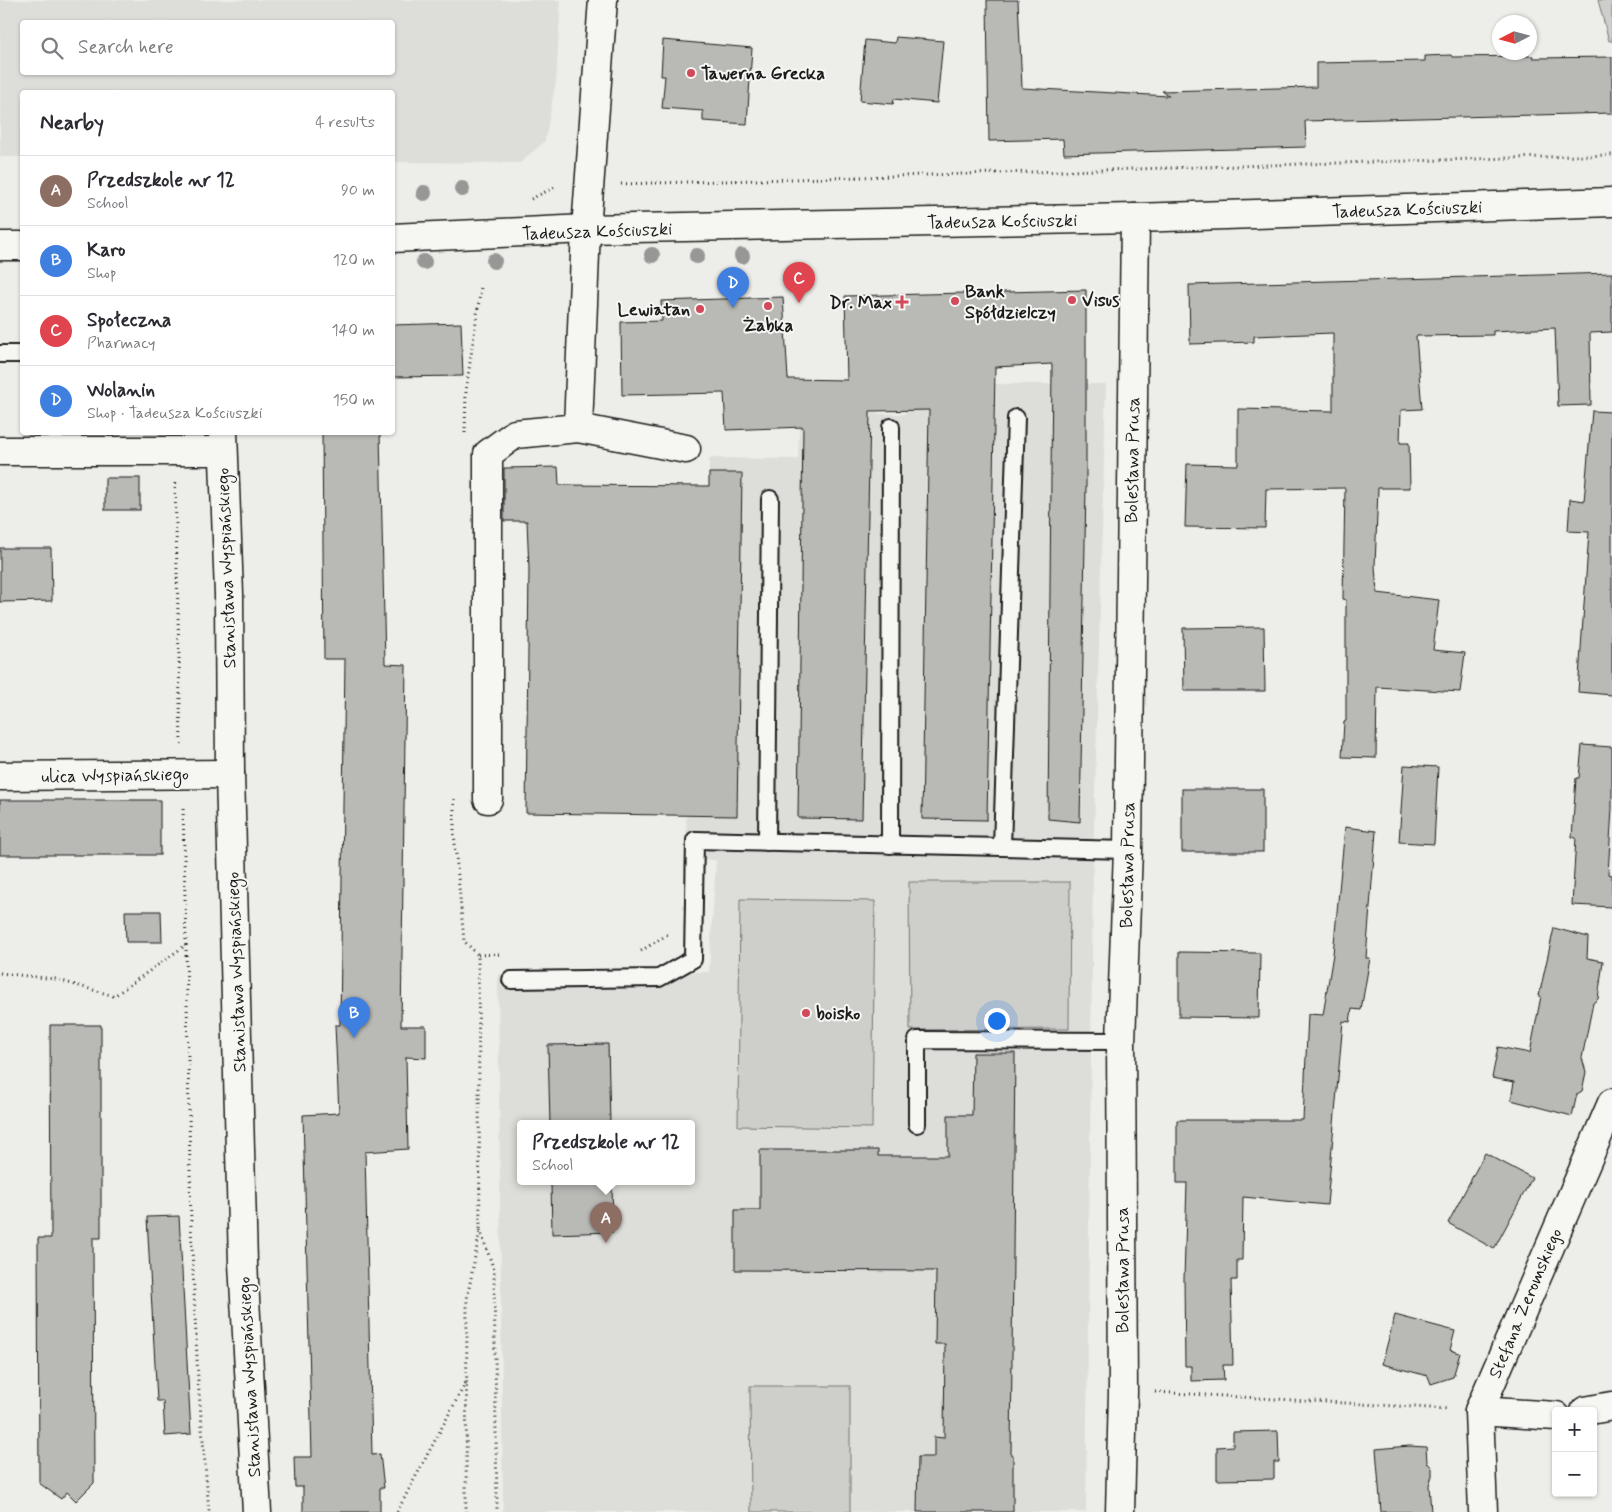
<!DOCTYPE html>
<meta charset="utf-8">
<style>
body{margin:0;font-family:Mynerve,sans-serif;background:#f2f2f3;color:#2b2b33}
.controls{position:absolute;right:15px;bottom:15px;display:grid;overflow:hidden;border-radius:5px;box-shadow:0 1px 4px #0004}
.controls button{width:45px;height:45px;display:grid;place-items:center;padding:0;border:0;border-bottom:1px solid #e1e1e2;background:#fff;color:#2b2b33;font:25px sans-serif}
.compass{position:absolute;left:1492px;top:15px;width:45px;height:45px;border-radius:50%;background:#fff;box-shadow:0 1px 4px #0004;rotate:264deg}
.you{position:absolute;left:996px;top:1020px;width:18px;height:18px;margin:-12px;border:4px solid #fff;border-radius:50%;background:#1a73e8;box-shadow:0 0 0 8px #1a73e833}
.badge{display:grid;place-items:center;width:32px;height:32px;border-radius:50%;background:#db2777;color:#fff;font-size:16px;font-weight:700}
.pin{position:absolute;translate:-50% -41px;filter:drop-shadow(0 1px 2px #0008)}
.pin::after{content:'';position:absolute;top:26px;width:18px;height:15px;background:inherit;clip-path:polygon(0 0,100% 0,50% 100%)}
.popup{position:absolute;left:517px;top:1120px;width:178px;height:65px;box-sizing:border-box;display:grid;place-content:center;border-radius:5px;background:#fff;filter:drop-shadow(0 1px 4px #0005);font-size:16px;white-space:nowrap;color:#7c7c81}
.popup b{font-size:19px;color:#2b2b33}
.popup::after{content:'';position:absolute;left:50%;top:100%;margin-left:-10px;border:10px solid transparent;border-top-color:#fff}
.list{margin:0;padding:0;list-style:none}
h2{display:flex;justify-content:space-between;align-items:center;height:65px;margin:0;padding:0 20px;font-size:21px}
h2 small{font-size:16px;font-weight:400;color:#7c7c81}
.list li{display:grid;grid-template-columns:32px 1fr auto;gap:15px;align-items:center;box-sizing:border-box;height:70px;padding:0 20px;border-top:1px solid #e1e1e2}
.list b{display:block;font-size:19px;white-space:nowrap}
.list p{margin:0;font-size:16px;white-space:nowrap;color:#7c7c81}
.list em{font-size:16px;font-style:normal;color:#7c7c81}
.icon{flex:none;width:28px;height:28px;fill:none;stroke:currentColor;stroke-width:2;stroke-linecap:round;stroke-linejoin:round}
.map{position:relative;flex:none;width:1612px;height:1512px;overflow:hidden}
.search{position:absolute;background:#fff;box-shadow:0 1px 4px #0004;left:20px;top:20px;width:375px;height:55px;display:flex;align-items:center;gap:12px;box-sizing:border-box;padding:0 18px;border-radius:5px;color:#7c7c81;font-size:19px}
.panel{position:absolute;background:#fff;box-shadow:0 1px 4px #0004;left:20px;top:90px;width:375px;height:345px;border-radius:5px}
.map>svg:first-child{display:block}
.built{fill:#ddddda;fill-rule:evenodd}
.green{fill:#cececb;stroke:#757574}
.building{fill:#b9b9b6;stroke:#1c1c1c}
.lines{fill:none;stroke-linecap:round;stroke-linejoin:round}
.lane-casing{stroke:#1c1c1c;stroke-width:20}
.street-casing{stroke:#1c1c1c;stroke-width:31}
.secondary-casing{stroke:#1c1c1c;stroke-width:31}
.path{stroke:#1c1c1c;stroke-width:3;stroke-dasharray:1 4;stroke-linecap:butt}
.lane{stroke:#f6f6f2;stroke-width:16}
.street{stroke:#f6f6f2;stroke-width:28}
.secondary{stroke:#f6f6f2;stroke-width:28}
.tree{fill:#979795}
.poi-dot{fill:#d1495b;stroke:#f6f6f2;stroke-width:2}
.labels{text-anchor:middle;stroke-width:4;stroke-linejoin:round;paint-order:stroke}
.poi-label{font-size:18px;font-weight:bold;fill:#1c1c1c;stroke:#f6f6f2;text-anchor:start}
.street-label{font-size:18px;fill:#1c1c1c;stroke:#f6f6f2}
</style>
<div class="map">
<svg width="1612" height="1512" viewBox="0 0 1612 1512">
<rect width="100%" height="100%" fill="#edede9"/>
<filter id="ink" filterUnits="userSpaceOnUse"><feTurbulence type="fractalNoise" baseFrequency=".02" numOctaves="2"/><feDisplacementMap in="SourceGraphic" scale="10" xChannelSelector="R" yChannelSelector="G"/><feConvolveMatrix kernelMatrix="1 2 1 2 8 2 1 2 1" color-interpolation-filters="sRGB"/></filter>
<g filter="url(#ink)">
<g class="built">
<path d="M 0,0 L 561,0 L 556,81 L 545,141 L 520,163 L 393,162 L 392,92 L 22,92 L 22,157 L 0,157 ZM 22,22 L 392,22 L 392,72 L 22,72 Z"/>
<path d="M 927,384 L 1106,384 L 1093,870 L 1086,1512 L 503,1512 L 498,974 L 709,972 L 716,860 L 686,859 L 689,564 L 709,545 L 709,458 L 798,459 L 800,413 L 905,414 L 906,385 ZM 521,1124 L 691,1124 L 691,1182 L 521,1182 Z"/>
</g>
<g class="green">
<path d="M 1598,0 L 1612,0 L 1612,41 L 1609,41 Z"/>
<path d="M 909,882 L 1070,882 L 1069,1029 L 910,1030 Z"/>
<path d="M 740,899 L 875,901 L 872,1128 L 738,1126 Z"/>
<path d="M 750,1386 L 850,1386 L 850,1512 L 751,1512 Z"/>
</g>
<g class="building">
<path d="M 987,0 L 1018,0 L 1022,88 L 1169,96 L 1162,91 L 1316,87 L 1316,63 L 1425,61 L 1425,56 L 1451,55 L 1452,57 L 1533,56 L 1533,58 L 1612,57 L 1612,113 L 1305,121 L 1306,147 L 1064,154 L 1063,139 L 989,141 Z"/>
<path d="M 896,37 L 943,41 L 937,103 L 894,99 L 893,104 L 860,101 L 865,40 L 895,43 Z"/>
<path d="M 663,40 L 752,48 L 747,124 L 703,121 L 703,111 L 662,108 L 665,76 L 661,76 Z"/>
<path d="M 1612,273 L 1612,332 L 1590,333 L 1591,405 L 1558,406 L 1555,328 L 1493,331 L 1493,335 L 1416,336 L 1422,409 L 1401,410 L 1400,443 L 1409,443 L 1410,488 L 1378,488 L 1375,566 L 1377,593 L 1439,600 L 1433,650 L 1465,653 L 1460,692 L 1377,687 L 1376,758 L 1342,757 L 1344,722 L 1346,721 L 1346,600 L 1343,599 L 1345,488 L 1266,489 L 1265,528 L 1185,527 L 1187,464 L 1238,465 L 1238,409 L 1333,411 L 1333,333 L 1254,336 L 1254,342 L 1190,344 L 1189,285 Z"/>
<path d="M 1086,290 L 1086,486 L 1080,822 L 1048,819 L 1052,364 L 995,367 L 987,820 L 922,819 L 929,410 L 870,411 L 862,819 L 798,818 L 803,427 L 726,430 L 724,393 L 622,395 L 621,322 L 662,321 L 661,301 L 783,297 L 788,379 L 847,380 L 845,296 Z"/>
<path d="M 461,323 L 463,376 L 392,377 L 392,325 Z"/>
<path d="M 1592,411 L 1612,412 L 1612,695 L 1578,692 L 1589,532 L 1568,531 L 1570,499 L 1584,501 Z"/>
<path d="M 322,432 L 380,432 L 385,664 L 406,665 L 401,1026 L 426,1026 L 426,1058 L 406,1057 L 408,1149 L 365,1152 L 372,1455 L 380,1454 L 384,1488 L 380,1488 L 380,1512 L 303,1512 L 303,1487 L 295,1487 L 294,1457 L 312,1457 L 303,1115 L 339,1113 L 335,1025 L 340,1025 L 345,659 L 324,659 Z"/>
<path d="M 558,467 L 559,485 L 709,486 L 709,473 L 742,473 L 737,816 L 526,813 L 529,569 L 527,521 L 504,521 L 504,468 Z"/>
<rect x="105" y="478" width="35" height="32"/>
<path d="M 0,548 L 51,548 L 52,601 L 0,602 Z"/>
<path d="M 1264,627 L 1265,691 L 1184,691 L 1183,628 Z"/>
<path d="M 1582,745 L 1612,747 L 1612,808 L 1608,874 L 1612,875 L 1612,907 L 1572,905 L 1576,838 L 1572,837 L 1576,778 L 1579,778 Z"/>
<path d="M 1404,765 L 1438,767 L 1434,844 L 1399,842 Z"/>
<rect x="1182" y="789" width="81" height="63"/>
<rect x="0" y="800" width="160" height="55"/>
<path d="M 1345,827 L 1376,831 L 1366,958 L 1370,958 L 1361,1010 L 1352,1009 L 1350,1022 L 1343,1021 L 1327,1205 L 1243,1197 L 1242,1260 L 1237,1260 L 1237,1280 L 1231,1280 L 1233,1365 L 1223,1365 L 1224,1380 L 1191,1381 L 1191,1366 L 1185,1366 L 1184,1279 L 1187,1183 L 1177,1183 L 1177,1120 L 1303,1120 L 1308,1014 L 1323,1015 L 1333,954 Z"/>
<path d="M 125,911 L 161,911 L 162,942 L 126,942 Z"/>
<path d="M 1554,928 L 1588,937 L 1587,958 L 1603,961 L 1598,999 L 1593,1003 L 1582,1058 L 1586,1072 L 1582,1091 L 1577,1094 L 1572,1116 L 1511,1100 L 1514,1082 L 1492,1078 L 1498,1047 L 1530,1053 L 1541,996 L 1539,996 Z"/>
<path d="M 1179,952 L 1260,953 L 1259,1018 L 1179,1017 Z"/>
<path d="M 50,1025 L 101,1025 L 101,1238 L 93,1238 L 94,1483 L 76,1501 L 67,1492 L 61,1499 L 39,1483 L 38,1238 L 51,1238 Z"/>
<path d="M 608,1044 L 610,1124 L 550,1124 L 548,1045 Z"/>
<path d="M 973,1053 L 1015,1053 L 1011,1455 L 1013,1455 L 1013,1512 L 917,1512 L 918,1457 L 934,1457 L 934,1437 L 944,1438 L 945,1344 L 935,1344 L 936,1271 L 735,1270 L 735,1210 L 760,1210 L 760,1150 L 878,1150 L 878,1156 L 948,1156 L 948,1115 L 972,1115 Z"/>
<path d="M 1485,1153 L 1532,1178 L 1494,1249 L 1448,1223 Z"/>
<path d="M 551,1182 L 612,1182 L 613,1232 L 552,1234 Z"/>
<path d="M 179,1216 L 191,1434 L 165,1436 L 163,1401 L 157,1401 L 147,1217 Z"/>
<path d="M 1395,1315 L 1455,1331 L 1450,1350 L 1460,1353 L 1453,1377 L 1431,1384 L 1428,1376 L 1382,1364 Z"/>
<path d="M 1278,1431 L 1279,1462 L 1274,1462 L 1274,1479 L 1217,1480 L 1217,1447 L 1233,1446 L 1233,1432 Z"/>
<path d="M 1409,1446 L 1426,1447 L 1427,1462 L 1432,1468 L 1432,1476 L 1429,1485 L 1431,1512 L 1381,1512 L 1376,1449 Z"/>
</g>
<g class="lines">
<g class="lane-casing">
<g id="lane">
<path d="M 0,354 L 22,354"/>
<path d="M 767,842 L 770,499"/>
<path d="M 890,845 L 891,427"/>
<path d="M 1002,847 L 1016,418"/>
<path d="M 511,980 L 659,978 L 693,959 L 695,840 L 1128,850"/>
<path d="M 917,1124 L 917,1040 L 1121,1041"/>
</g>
</g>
<g class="street-casing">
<g id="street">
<path d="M 578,428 L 686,449"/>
<path d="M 223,432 L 229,594 L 230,774 L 243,1263 L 257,1512"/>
<path d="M 0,451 L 223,451"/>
<path d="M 0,776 L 230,774"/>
<path d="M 488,799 L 488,454 L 515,434 L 578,428 L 586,229 L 603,0"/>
<path d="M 1479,1411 L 1556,1416"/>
<path d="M 1585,1411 L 1612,1406"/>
<path d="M 1120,1512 L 1123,1392 L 1121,1041 L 1128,850 L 1135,218"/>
<path d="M 1483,1512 L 1479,1411 L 1612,1103"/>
</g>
</g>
<g class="secondary-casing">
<g id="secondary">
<path d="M 392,238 L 586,229 L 1135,218 L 1612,202"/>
<path d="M 0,246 L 22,246"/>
</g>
</g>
<g class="path">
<path d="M 621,184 L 1612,155"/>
<path d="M 531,199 L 557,186"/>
<path d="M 465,433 L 466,390 L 481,287"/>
<path d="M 175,483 L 181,744"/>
<path d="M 454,799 L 454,833 L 464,941 L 478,955 L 480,1230 L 467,1299 L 466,1512"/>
<path d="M 186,945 L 191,1226 L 198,1380 L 209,1512"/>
<path d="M 641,951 L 668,934"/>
<path d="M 478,955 L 502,954"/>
<path d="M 0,973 L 55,979 L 114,996 L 186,945 L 183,805"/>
<path d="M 480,1230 L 494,1270 L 497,1512"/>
<path d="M 1155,1392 L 1448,1409"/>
<path d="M 397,1512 L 466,1382"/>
</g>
<use href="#lane" class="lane"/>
<use href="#street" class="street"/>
<use href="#secondary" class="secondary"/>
</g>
<g class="tree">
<circle cx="462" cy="189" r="8"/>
<circle cx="424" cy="193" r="8"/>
<circle cx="652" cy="255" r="8"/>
<circle cx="697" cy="256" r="8"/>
<circle cx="742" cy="256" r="8"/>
<circle cx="494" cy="261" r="8"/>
<circle cx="424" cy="262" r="8"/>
</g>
</g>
<g class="poi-dot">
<circle cx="691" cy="73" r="5"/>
<circle cx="1072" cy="300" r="5"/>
<circle cx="955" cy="301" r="5"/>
<path d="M899.5 294.5h5v5h5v5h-5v5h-5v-5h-5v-5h5z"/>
<circle cx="768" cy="306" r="5"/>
<circle cx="700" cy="309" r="5"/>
<circle cx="806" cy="1013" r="5"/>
</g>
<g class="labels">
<g class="poi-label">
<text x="701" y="79">Tawerna Grecka</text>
<text x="965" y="297">Bank<tspan x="965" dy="21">Spółdzielczy</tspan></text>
<text x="1082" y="306">Visus</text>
<text x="892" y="308" text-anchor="end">Dr. Max</text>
<text x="690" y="315" text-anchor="end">Lewiatan</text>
<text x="768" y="331" text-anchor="middle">Żabka</text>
<text x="816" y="1019">boisko</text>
</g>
<g class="street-label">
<text transform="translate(1407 209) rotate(-2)" y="6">Tadeusza Kościuszki</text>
<text transform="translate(1002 221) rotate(-1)" y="6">Tadeusza Kościuszki</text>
<text transform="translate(597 231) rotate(-2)" y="6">Tadeusza Kościuszki</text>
<text transform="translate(1132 460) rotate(-89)" y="6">Bolesława Prusa</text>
<text transform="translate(226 568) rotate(-92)" y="6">Stanisława Wyspiańskiego</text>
<text transform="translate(115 775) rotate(-1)" y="6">ulica Wyspiańskiego</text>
<text transform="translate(1127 865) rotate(-89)" y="6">Bolesława Prusa</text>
<text transform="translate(236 972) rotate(-92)" y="6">Stanisława Wyspiańskiego</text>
<text transform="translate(1122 1270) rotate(-90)" y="6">Bolesława Prusa</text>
<text transform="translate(1525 1303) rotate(-67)" y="6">Stefana Żeromskiego</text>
<text transform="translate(249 1377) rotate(-93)" y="6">Stanisława Wyspiańskiego</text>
</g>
</g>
</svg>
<div class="controls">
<button>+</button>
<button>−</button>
</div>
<svg class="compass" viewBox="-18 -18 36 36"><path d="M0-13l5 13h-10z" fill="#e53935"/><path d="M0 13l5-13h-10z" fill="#7c7c81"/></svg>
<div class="you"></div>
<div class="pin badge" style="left:606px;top:1243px;background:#8d6e63">A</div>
<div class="popup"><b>Przedszkole nr 12</b>School</div>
<div class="pin badge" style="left:354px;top:1038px;background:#3f7fe0">B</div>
<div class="pin badge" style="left:799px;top:303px;background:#e0444e">C</div>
<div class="pin badge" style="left:733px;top:308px;background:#3f7fe0">D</div>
<div class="search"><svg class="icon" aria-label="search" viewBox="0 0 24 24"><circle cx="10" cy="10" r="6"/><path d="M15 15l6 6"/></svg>Search here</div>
<section class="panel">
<h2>Nearby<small>4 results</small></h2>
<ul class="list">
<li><span class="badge" style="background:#8d6e63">A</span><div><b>Przedszkole nr 12</b><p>School</p></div><em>90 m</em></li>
<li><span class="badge" style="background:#3f7fe0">B</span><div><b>Karo</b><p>Shop</p></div><em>120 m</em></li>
<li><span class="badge" style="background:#e0444e">C</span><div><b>Społeczna</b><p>Pharmacy</p></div><em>140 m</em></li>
<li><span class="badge" style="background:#3f7fe0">D</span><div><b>Wolanin</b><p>Shop · Tadeusza Kościuszki</p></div><em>150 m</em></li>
</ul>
</section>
</div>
